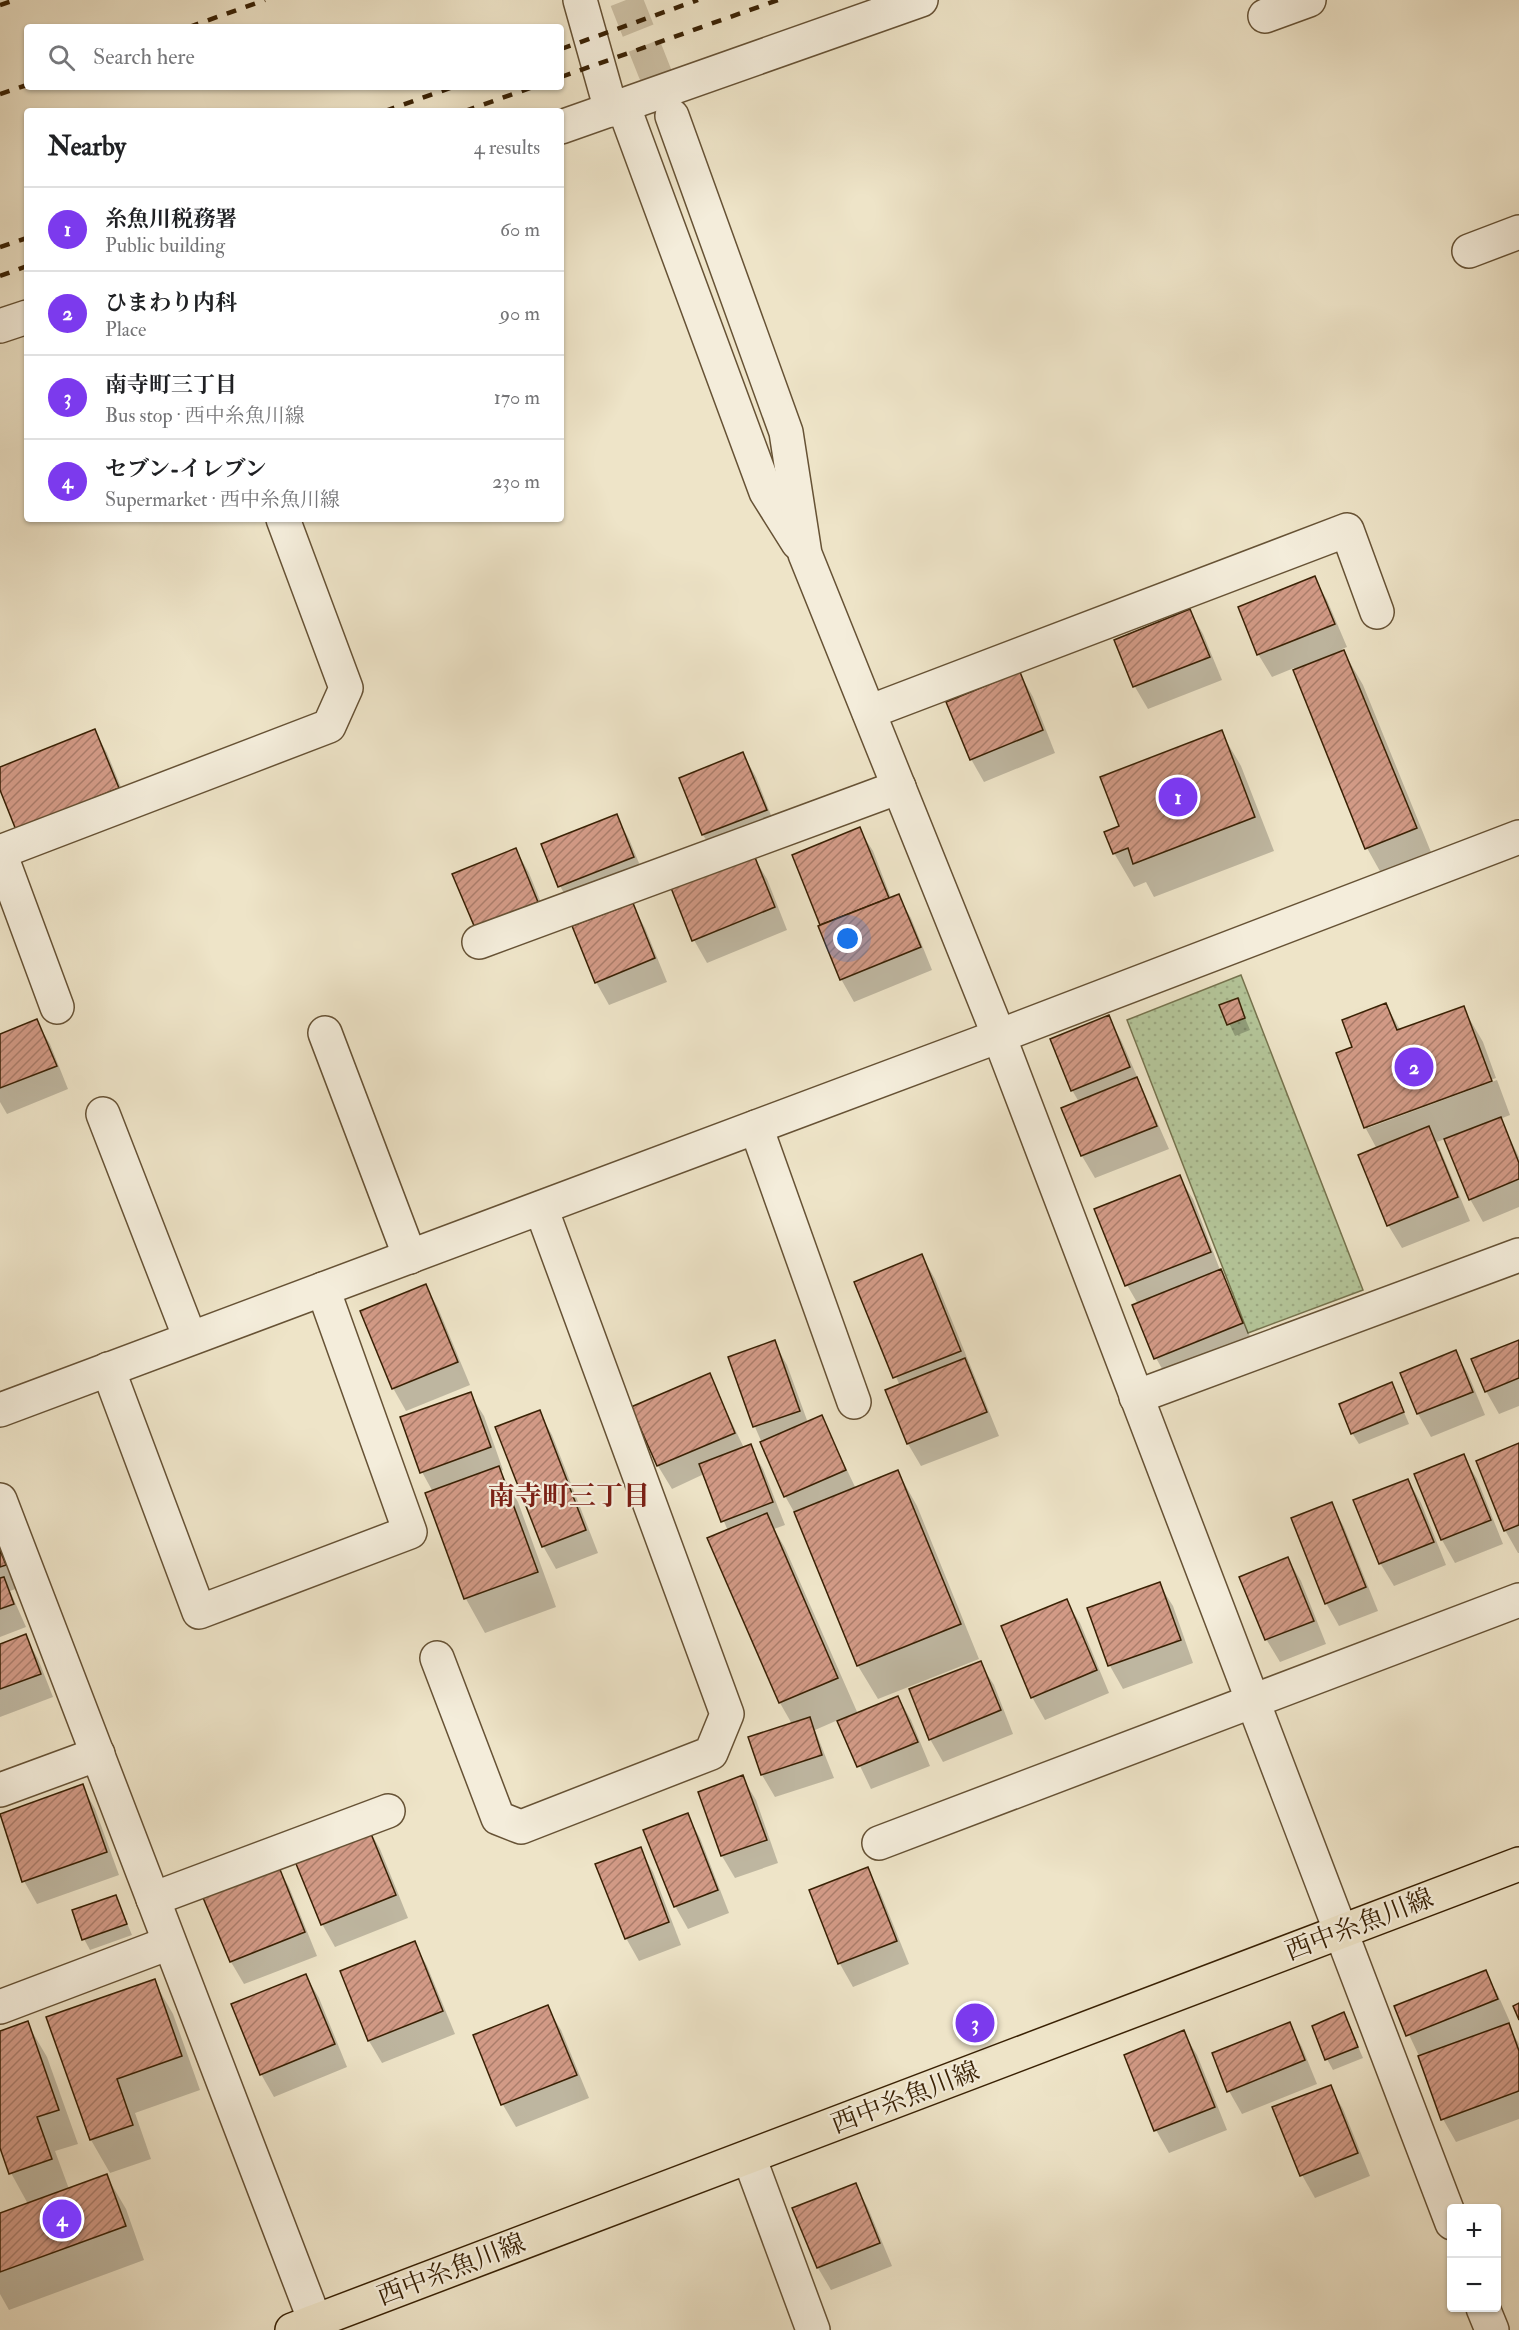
<!DOCTYPE html>
<meta charset="utf-8">
<style>
body{margin:0;font-family:"IM FELL Double Pica","Noto Serif JP",serif;background:#f6f6f6;color:#202124}
.controls{position:absolute;right:18px;bottom:18px;display:grid;overflow:hidden;border-radius:6px;box-shadow:0 2px 4px #0004}
.controls button{width:54px;height:54px;display:grid;place-items:center;padding:0;border:0;border-bottom:2px solid #e0e0e0;background:#fff;color:#202124;font:30px sans-serif}
.you{position:absolute;left:848px;top:939px;width:21px;height:21px;margin:-15px;border:4px solid #fff;border-radius:50%;background:#1a73e8;box-shadow:0 0 0 9px #1a73e833}
.badge{display:grid;place-items:center;width:39px;height:39px;border-radius:50%;background:#7c3aed;color:#fff;font-size:20px;font-weight:700}
.pin{position:absolute;translate:-50% -50%;border:3px solid #fff;box-shadow:0 2px 6px #0006}
.list{margin:0;padding:0;list-style:none}
h2{display:flex;justify-content:space-between;align-items:center;height:78px;margin:0;padding:0 24px;font-size:26px}
h2 small{font-size:20px;font-weight:400;color:#757577}
.list li{display:grid;grid-template-columns:39px 1fr auto;gap:18px;align-items:center;box-sizing:border-box;height:84px;padding:0 24px;border-top:2px solid #e0e0e0}
.list b{display:block;font-size:22px;white-space:nowrap}
.list p{margin:0;font-size:20px;white-space:nowrap;color:#757577}
.list em{font-size:20px;font-style:normal;color:#757577}
.icon{flex:none;width:33px;height:33px;fill:none;stroke:currentColor;stroke-width:2;stroke-linecap:round;stroke-linejoin:round}
.map{position:relative;flex:none;width:1519px;height:2330px;overflow:hidden}
.search{position:absolute;background:#fff;box-shadow:0 2px 4px #0004;left:24px;top:24px;width:540px;height:66px;display:flex;align-items:center;gap:15px;box-sizing:border-box;padding:0 21px;border-radius:6px;color:#757577;font-size:22px}
.panel{position:absolute;background:#fff;box-shadow:0 2px 4px #0004;left:24px;top:108px;width:540px;height:414px;border-radius:6px}
.map>svg:first-child{display:block}
.park{fill:url(#park-dots);stroke:#76734e;stroke-width:1.5}
.shadow{fill:#0003}
.building{fill:url(#building-hatch);stroke:#392104;stroke-width:1.5}
.lines{fill:none;stroke-linecap:round;stroke-linejoin:round}
.minor-tunnel{stroke:#cabda1;stroke-width:33;stroke-dasharray:33 16;stroke-linecap:butt}
.minor-casing{stroke:#665235;stroke-width:36}
.major-casing{stroke:#392104;stroke-width:36}
.minor{stroke:#f4eddb;stroke-width:33}
.major{stroke:#eee4c8;stroke-width:33}
.rail{stroke:#392104;stroke-width:4.5;stroke-dasharray:10 10;stroke-linecap:butt}
.labels{text-anchor:middle;stroke-width:4.5;stroke-linejoin:round;paint-order:stroke}
.street-label{font-size:26px;fill:#392104;stroke:#f4eddb}
.neighbourhood-label{font-size:27px;font-weight:bold;fill:#7a1f14;stroke:#f4eddb}
</style>
<div class="map">
<svg width="1519" height="2330" viewBox="0 0 1519 2330">
<defs>
<pattern id="park-dots" width="8" height="8" patternUnits="userSpaceOnUse" patternTransform="scale(1.5)"><rect width="8" height="8" fill="#b4c599"/><path d="M2 2h.1M6 6h.1" fill="none" stroke="#9ca982" stroke-width="1.8" stroke-linecap="round"/></pattern>
<pattern id="building-hatch" width="6" height="6" patternUnits="userSpaceOnUse" patternTransform="scale(1.5)"><rect width="6" height="6" fill="#d29a86"/><path d="M-1 1l2-2M0 6l6-6M5 7l2-2" fill="none" stroke="#ab7d6b"/></pattern>
</defs>
<rect width="100%" height="100%" fill="#eee4c8"/>
<filter id="stains"><feTurbulence type="fractalNoise" baseFrequency=".00333" numOctaves="4"/><feColorMatrix values="0 0 0 0 .2 0 0 0 0 .09 0 0 0 0 .02 0 0 0 .5 -.17"/></filter>
<radialGradient id="worn" r=".72"><stop offset=".6" stop-color="#630" stop-opacity="0"/><stop offset="1" stop-color="#630" stop-opacity=".3"/></radialGradient>
<path class="park" d="M 1241,975 L 1363,1290 L 1248,1333 L 1127,1020 Z"/>
<g class="shadow">
<path d="M 1314,578 L 1327,600 L 1347,647 L 1342,649 L 1363,685 L 1435,862 L 1386,882 L 1367,848 L 1294,668 L 1272,677 L 1258,654 Z"/>
<path d="M 1190,611 L 1203,634 L 1222,680 L 1148,709 L 1135,687 L 1116,640 Z"/>
<path d="M 1020,674 L 1033,697 L 1055,753 L 984,782 L 971,759 Z"/>
<path d="M 94,730 L 107,753 L 131,812 L 0,786 L 0,768 Z"/>
<path d="M 1221,732 L 1241,766 L 1274,851 L 1154,897 L 1146,882 L 1134,887 L 1114,853 L 1121,827 Z"/>
<path d="M 743,754 L 756,777 L 778,833 L 717,857 L 703,835 L 681,779 Z"/>
<path d="M 616,816 L 629,839 L 646,880 L 573,909 L 560,886 Z"/>
<path d="M 859,829 L 873,851 L 891,898 L 898,896 L 911,918 L 932,970 L 854,1002 L 841,979 L 794,855 Z"/>
<path d="M 516,850 L 529,873 L 550,925 L 476,927 Z"/>
<path d="M 753,856 L 767,879 L 787,930 L 707,963 L 694,940 Z"/>
<path d="M 632,905 L 645,928 L 667,982 L 609,1005 L 596,982 Z"/>
<path d="M 1237,999 L 1250,1030 L 1235,1036 L 1221,1006 Z"/>
<path d="M 1386,1005 L 1401,1031 L 1463,1008 L 1483,1042 L 1496,1078 L 1368,1124 L 1368,1128 L 1497,1080 L 1510,1115 L 1500,1119 L 1519,1157 L 1519,1207 L 1483,1222 L 1470,1199 L 1445,1139 L 1437,1142 L 1470,1221 L 1402,1248 L 1388,1225 L 1377,1149 L 1365,1127 L 1354,1047 Z"/>
<path d="M 1108,1017 L 1121,1040 L 1169,1149 L 1095,1178 L 1082,1156 L 1063,1109 L 1079,1102 L 1072,1090 Z"/>
<path d="M 36,1021 L 50,1044 L 68,1089 L 7,1114 L 0,1102 L 0,1035 Z"/>
<path d="M 1179,1177 L 1193,1199 L 1222,1275 L 1255,1347 L 1169,1381 L 1156,1358 L 1134,1306 L 1138,1304 L 1127,1285 Z"/>
<path d="M 922,1256 L 935,1279 L 999,1436 L 921,1466 L 908,1444 L 887,1391 L 900,1386 L 856,1283 Z"/>
<path d="M 425,1285 L 438,1308 L 470,1385 L 406,1411 L 393,1388 Z"/>
<path d="M 1519,1341 L 1519,1406 L 1499,1414 L 1486,1391 Z"/>
<path d="M 774,1342 L 787,1365 L 808,1423 L 822,1417 L 856,1489 L 898,1472 L 917,1506 L 979,1659 L 878,1699 L 858,1666 L 798,1519 L 785,1496 L 755,1427 L 730,1358 Z"/>
<path d="M 1455,1352 L 1468,1374 L 1485,1415 L 1431,1437 L 1418,1414 L 1402,1373 Z"/>
<path d="M 709,1375 L 744,1448 L 750,1446 L 763,1469 L 785,1525 L 774,1529 L 785,1548 L 858,1714 L 898,1697 L 911,1720 L 930,1766 L 871,1789 L 838,1720 L 815,1730 L 834,1778 L 775,1797 L 762,1775 L 792,1724 L 780,1703 L 709,1539 L 728,1531 L 704,1474 L 672,1489 L 658,1466 L 633,1407 Z"/>
<path d="M 1392,1384 L 1409,1424 L 1359,1444 L 1352,1433 Z"/>
<path d="M 470,1394 L 484,1416 L 503,1470 L 500,1471 L 518,1502 L 556,1607 L 485,1633 L 466,1599 L 427,1494 L 433,1492 L 422,1472 Z"/>
<path d="M 539,1412 L 552,1435 L 598,1553 L 556,1569 L 543,1546 Z"/>
<path d="M 1519,1445 L 1519,1553 L 1518,1553 L 1505,1530 L 1478,1462 Z"/>
<path d="M 1463,1456 L 1477,1479 L 1503,1544 L 1455,1563 L 1442,1540 L 1416,1475 Z"/>
<path d="M 1408,1480 L 1421,1503 L 1446,1565 L 1394,1586 L 1380,1563 Z"/>
<path d="M 1331,1504 L 1344,1527 L 1378,1611 L 1339,1626 L 1326,1603 Z"/>
<path d="M 0,1542 L 18,1588 L 10,1591 L 26,1627 L 0,1637 Z"/>
<path d="M 1288,1559 L 1301,1581 L 1326,1644 L 1280,1662 L 1266,1639 Z"/>
<path d="M 1159,1584 L 1173,1606 L 1193,1663 L 1123,1689 L 1110,1666 L 1089,1609 Z"/>
<path d="M 1066,1601 L 1080,1623 L 1109,1693 L 1045,1720 L 1032,1697 Z"/>
<path d="M 25,1636 L 38,1659 L 53,1697 L 0,1717 L 0,1646 Z"/>
<path d="M 980,1663 L 994,1685 L 1013,1734 L 943,1762 L 930,1739 Z"/>
<path d="M 742,1777 L 756,1800 L 778,1863 L 735,1878 L 722,1856 L 699,1792 Z"/>
<path d="M 82,1786 L 95,1809 L 119,1875 L 37,1904 L 24,1881 L 0,1815 Z"/>
<path d="M 687,1815 L 700,1838 L 729,1913 L 688,1929 L 675,1906 Z"/>
<path d="M 367,1826 L 380,1849 L 408,1918 L 335,1947 L 322,1924 Z"/>
<path d="M 640,1849 L 653,1872 L 681,1945 L 639,1961 L 626,1938 Z"/>
<path d="M 276,1864 L 289,1887 L 317,1956 L 244,1984 L 231,1962 L 203,1893 Z"/>
<path d="M 867,1869 L 880,1892 L 909,1964 L 853,1987 L 840,1964 L 811,1891 Z"/>
<path d="M 116,1897 L 132,1935 L 90,1950 L 84,1939 Z"/>
<path d="M 414,1943 L 427,1966 L 455,2034 L 382,2063 L 369,2041 L 342,1972 Z"/>
<path d="M 1485,1972 L 1498,1995 L 1510,2022 L 1507,2023 L 1519,2044 L 1519,2119 L 1456,2142 L 1443,2119 L 1420,2058 L 1396,2007 Z"/>
<path d="M 306,1976 L 319,1998 L 347,2067 L 274,2097 L 261,2074 Z"/>
<path d="M 154,1981 L 173,2014 L 200,2090 L 135,2113 L 151,2159 L 110,2173 L 91,2140 Z"/>
<path d="M 547,2007 L 561,2030 L 589,2098 L 516,2127 L 503,2105 L 475,2036 Z"/>
<path d="M 1344,2014 L 1363,2058 L 1333,2070 L 1327,2059 Z"/>
<path d="M 27,2023 L 47,2057 L 78,2144 L 55,2151 L 69,2189 L 106,2175 L 126,2209 L 144,2260 L 9,2310 L 0,2294 L 0,2214 L 28,2204 L 11,2173 L 0,2143 L 0,2033 Z"/>
<path d="M 1289,2024 L 1302,2047 L 1317,2084 L 1242,2114 L 1229,2091 Z"/>
<path d="M 1183,2032 L 1197,2055 L 1227,2130 L 1169,2153 L 1156,2130 Z"/>
<path d="M 1330,2087 L 1343,2109 L 1370,2176 L 1315,2198 L 1302,2175 Z"/>
<path d="M 855,2185 L 868,2208 L 892,2266 L 831,2290 L 818,2268 L 794,2209 Z"/>
</g>
<g class="building">
<path d="M 1315,576 L 1335,624 L 1257,655 L 1238,607 Z"/>
<path d="M 1190,609 L 1210,657 L 1133,687 L 1114,640 Z"/>
<path d="M 1344,650 L 1417,828 L 1365,849 L 1293,670 Z"/>
<path d="M 1020,672 L 1043,730 L 970,760 L 946,702 Z"/>
<path d="M 95,729 L 119,788 L 16,830 L 0,790 L 0,767 Z"/>
<path d="M 1222,730 L 1255,817 L 1133,864 L 1128,848 L 1113,854 L 1104,832 L 1119,826 L 1100,777 Z"/>
<path d="M 743,752 L 767,810 L 702,835 L 679,778 Z"/>
<path d="M 617,814 L 634,857 L 558,887 L 541,844 Z"/>
<path d="M 860,827 L 889,898 L 820,925 L 792,855 Z"/>
<path d="M 516,848 L 538,902 L 475,928 L 452,874 Z"/>
<path d="M 754,855 L 775,907 L 692,941 L 671,888 Z"/>
<path d="M 899,894 L 921,947 L 840,980 L 818,926 Z"/>
<path d="M 633,903 L 655,958 L 595,983 L 572,926 Z"/>
<path d="M 1238,998 L 1245,1018 L 1227,1025 L 1219,1005 Z"/>
<path d="M 1386,1003 L 1397,1030 L 1464,1006 L 1492,1081 L 1364,1128 L 1336,1053 L 1352,1047 L 1342,1020 Z"/>
<path d="M 1109,1015 L 1130,1067 L 1071,1091 L 1050,1039 Z"/>
<path d="M 37,1019 L 57,1066 L 0,1088 L 0,1034 Z"/>
<path d="M 1137,1077 L 1157,1126 L 1081,1156 L 1061,1108 Z"/>
<path d="M 1501,1117 L 1519,1163 L 1519,1179 L 1469,1200 L 1444,1139 Z"/>
<path d="M 1429,1126 L 1458,1197 L 1387,1226 L 1358,1155 Z"/>
<path d="M 1180,1175 L 1211,1252 L 1125,1286 L 1094,1209 Z"/>
<path d="M 922,1254 L 961,1351 L 893,1378 L 854,1282 Z"/>
<path d="M 1221,1269 L 1243,1323 L 1154,1359 L 1132,1305 Z"/>
<path d="M 426,1284 L 458,1362 L 392,1389 L 360,1311 Z"/>
<path d="M 775,1340 L 800,1411 L 753,1427 L 728,1357 Z"/>
<path d="M 1519,1340 L 1519,1378 L 1485,1392 L 1471,1359 Z"/>
<path d="M 1456,1350 L 1473,1392 L 1417,1414 L 1400,1373 Z"/>
<path d="M 965,1358 L 987,1412 L 907,1444 L 885,1390 Z"/>
<path d="M 710,1373 L 735,1433 L 657,1466 L 631,1407 Z"/>
<path d="M 1392,1382 L 1404,1412 L 1351,1434 L 1339,1404 Z"/>
<path d="M 471,1392 L 491,1447 L 420,1473 L 400,1417 Z"/>
<path d="M 540,1410 L 586,1530 L 542,1547 L 495,1427 Z"/>
<path d="M 822,1415 L 846,1470 L 784,1497 L 760,1442 Z"/>
<path d="M 1519,1443 L 1519,1525 L 1504,1531 L 1476,1461 Z"/>
<path d="M 751,1444 L 773,1502 L 721,1522 L 699,1464 Z"/>
<path d="M 1464,1454 L 1491,1520 L 1441,1540 L 1414,1474 Z"/>
<path d="M 499,1466 L 538,1572 L 464,1599 L 425,1493 Z"/>
<path d="M 898,1470 L 961,1624 L 857,1666 L 794,1512 Z"/>
<path d="M 1408,1479 L 1434,1542 L 1379,1564 L 1353,1500 Z"/>
<path d="M 1332,1502 L 1366,1587 L 1325,1604 L 1291,1518 Z"/>
<path d="M 767,1513 L 838,1678 L 779,1703 L 707,1538 Z"/>
<path d="M 0,1550 L 6,1565 L 0,1567 Z"/>
<path d="M 1288,1557 L 1314,1621 L 1265,1640 L 1239,1577 Z"/>
<path d="M 4,1577 L 14,1604 L 0,1609 L 0,1578 Z"/>
<path d="M 1160,1582 L 1181,1640 L 1108,1666 L 1087,1608 Z"/>
<path d="M 1067,1599 L 1097,1670 L 1031,1698 L 1001,1626 Z"/>
<path d="M 26,1634 L 41,1674 L 0,1689 L 0,1644 Z"/>
<path d="M 981,1661 L 1001,1710 L 929,1740 L 909,1689 Z"/>
<path d="M 898,1696 L 918,1742 L 857,1767 L 837,1721 Z"/>
<path d="M 810,1717 L 822,1755 L 761,1775 L 748,1737 Z"/>
<path d="M 743,1775 L 767,1840 L 721,1856 L 698,1792 Z"/>
<path d="M 83,1784 L 107,1852 L 22,1882 L 0,1814 Z"/>
<path d="M 688,1813 L 718,1890 L 674,1907 L 643,1830 Z"/>
<path d="M 367,1824 L 396,1895 L 321,1925 L 292,1854 Z"/>
<path d="M 641,1847 L 669,1922 L 625,1939 L 595,1864 Z"/>
<path d="M 277,1862 L 305,1932 L 230,1962 L 201,1893 Z"/>
<path d="M 868,1867 L 897,1941 L 838,1964 L 809,1890 Z"/>
<path d="M 116,1895 L 127,1924 L 82,1940 L 72,1910 Z"/>
<path d="M 415,1941 L 443,2011 L 368,2041 L 340,1971 Z"/>
<path d="M 1486,1970 L 1498,1999 L 1406,2036 L 1394,2006 Z"/>
<path d="M 306,1974 L 335,2044 L 260,2075 L 231,2004 Z"/>
<path d="M 155,1979 L 182,2056 L 117,2079 L 133,2125 L 90,2140 L 46,2017 Z"/>
<path d="M 1519,2003 L 1519,2020 L 1513,2006 Z"/>
<path d="M 548,2005 L 577,2075 L 501,2105 L 473,2035 Z"/>
<path d="M 1344,2012 L 1358,2047 L 1325,2060 L 1312,2026 Z"/>
<path d="M 28,2021 L 59,2110 L 37,2117 L 52,2159 L 9,2174 L 0,2148 L 0,2031 Z"/>
<path d="M 1290,2022 L 1305,2060 L 1227,2092 L 1212,2053 Z"/>
<path d="M 1509,2023 L 1519,2051 L 1519,2091 L 1441,2120 L 1418,2056 Z"/>
<path d="M 1184,2030 L 1215,2107 L 1154,2131 L 1124,2055 Z"/>
<path d="M 1331,2085 L 1358,2153 L 1300,2176 L 1272,2107 Z"/>
<path d="M 107,2174 L 126,2226 L 0,2272 L 0,2213 Z"/>
<path d="M 856,2183 L 880,2243 L 817,2268 L 792,2208 Z"/>
</g>
<g class="lines">
<path class="minor-tunnel" d="M 626,0 L 672,116"/>
<g class="minor-casing">
<g id="minor">
<path d="M 580,0 L 611,110"/>
<path d="M 1265,16 L 1309,0"/>
<path d="M 623,105 L 766,492 L 798,543"/>
<path d="M 672,116 L 786,432 L 805,554 L 999,1036 L 1452,2223"/>
<path d="M 561,127 L 921,0"/>
<path d="M 1469,251 L 1519,232"/>
<path d="M 0,326 L 27,317"/>
<path d="M 869,712 L 1347,530 L 1377,612"/>
<path d="M 0,852 L 329,726 L 346,688 L 283,519"/>
<path d="M 0,853 L 57,1007"/>
<path d="M 479,942 L 899,787"/>
<path d="M 325,1033 L 410,1257"/>
<path d="M 103,1114 L 190,1338"/>
<path d="M 756,1127 L 854,1402"/>
<path d="M 108,1369 L 199,1612 L 410,1532 L 323,1289"/>
<path d="M 1136,1397 L 1519,1255"/>
<path d="M 0,1410 L 999,1036 L 1519,837"/>
<path d="M 0,1500 L 315,2321"/>
<path d="M 437,1658 L 498,1818 L 521,1827 L 711,1753 L 727,1714 L 541,1208"/>
<path d="M 0,1790 L 98,1754"/>
<path d="M 879,1843 L 1519,1600"/>
<path d="M 153,1899 L 388,1811"/>
<path d="M 0,2007 L 169,1943"/>
<path d="M 749,2157 L 813,2330"/>
<path d="M 1483,2308 L 1492,2330"/>
</g>
</g>
<g class="major-casing">
<path id="major" d="M 292,2330 L 1519,1864"/>
</g>
<use href="#minor" class="minor"/>
<use href="#major" class="major"/>
<g class="rail">
<path d="M 0,5 L 15,0"/>
<path d="M 189,27 L 265,0"/>
<path d="M 561,49 L 698,0"/>
<path d="M 561,77 L 778,0"/>
<path d="M 0,94 L 27,85"/>
<path d="M 385,111 L 453,87"/>
<path d="M 465,111 L 533,87"/>
<path d="M 0,247 L 27,238"/>
<path d="M 0,276 L 27,266"/>
</g>
</g>
<g class="labels">
<g class="street-label">
<text transform="translate(1359 1924) rotate(-21)" y="9">西中糸魚川線</text>
<text transform="translate(905 2097) rotate(-21)" y="9">西中糸魚川線</text>
<text transform="translate(451 2269) rotate(-21)" y="9">西中糸魚川線</text>
</g>
<g class="neighbourhood-label">
<text x="569" y="1505">南寺町三丁目</text>
</g>
</g>
<rect width="100%" height="100%" filter="url(#stains)"/>
<rect width="100%" height="100%" fill="url(#worn)"/>
</svg>
<div class="controls">
<button>+</button>
<button>−</button>
</div>
<div class="you"></div>
<div class="pin badge" style="left:1178px;top:797px">1</div>
<div class="pin badge" style="left:1414px;top:1067px">2</div>
<div class="pin badge" style="left:975px;top:2023px">3</div>
<div class="pin badge" style="left:62px;top:2219px">4</div>
<div class="search"><svg class="icon" aria-label="search" viewBox="0 0 24 24"><circle cx="10" cy="10" r="6"/><path d="M15 15l6 6"/></svg>Search here</div>
<section class="panel">
<h2>Nearby<small>4 results</small></h2>
<ul class="list">
<li><span class="badge">1</span><div><b>糸魚川税務署</b><p>Public building</p></div><em>60 m</em></li>
<li><span class="badge">2</span><div><b>ひまわり内科</b><p>Place</p></div><em>90 m</em></li>
<li><span class="badge">3</span><div><b>南寺町三丁目</b><p>Bus stop · 西中糸魚川線</p></div><em>170 m</em></li>
<li><span class="badge">4</span><div><b>セブン-イレブン</b><p>Supermarket · 西中糸魚川線</p></div><em>230 m</em></li>
</ul>
</section>
</div>
